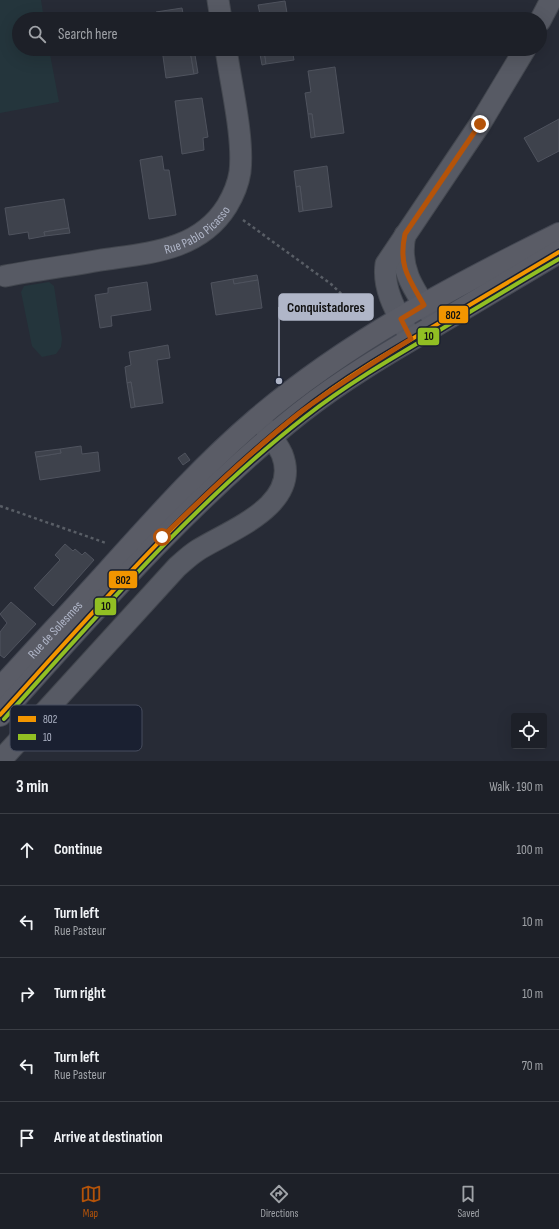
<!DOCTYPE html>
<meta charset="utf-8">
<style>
body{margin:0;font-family:"Sofia Sans Condensed",sans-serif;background:#252830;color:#f1f3f6}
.controls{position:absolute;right:12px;bottom:12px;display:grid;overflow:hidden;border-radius:4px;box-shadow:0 4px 16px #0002}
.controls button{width:36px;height:36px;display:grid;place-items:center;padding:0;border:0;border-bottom:1px solid #3b3e45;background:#1d2028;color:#f1f3f6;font:20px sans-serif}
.stop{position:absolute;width:12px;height:12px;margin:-9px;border:3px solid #b45309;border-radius:50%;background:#fff}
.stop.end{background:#b45309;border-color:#fff;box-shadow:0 1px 4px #0008}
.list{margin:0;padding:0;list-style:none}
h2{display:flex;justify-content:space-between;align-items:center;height:52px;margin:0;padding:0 16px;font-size:17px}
h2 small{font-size:13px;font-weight:400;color:#a0a3a8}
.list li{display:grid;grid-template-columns:26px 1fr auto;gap:12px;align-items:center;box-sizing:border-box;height:72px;padding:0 16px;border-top:1px solid #3b3e45}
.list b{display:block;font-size:15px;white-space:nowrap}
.list p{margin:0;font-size:13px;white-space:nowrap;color:#a0a3a8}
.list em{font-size:13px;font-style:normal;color:#a0a3a8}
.icon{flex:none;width:22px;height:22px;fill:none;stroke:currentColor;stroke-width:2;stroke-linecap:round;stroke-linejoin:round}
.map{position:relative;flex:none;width:559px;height:761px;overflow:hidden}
.search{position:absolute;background:#1d2028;box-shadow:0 4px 16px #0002;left:12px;right:12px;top:12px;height:44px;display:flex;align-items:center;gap:10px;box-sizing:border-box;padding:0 14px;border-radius:22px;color:#a0a3a8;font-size:15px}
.sheet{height:412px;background:#1d2028}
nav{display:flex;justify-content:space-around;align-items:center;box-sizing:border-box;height:56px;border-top:1px solid #3b3e45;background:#1d2028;font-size:11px;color:#a0a3a8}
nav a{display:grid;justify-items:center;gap:2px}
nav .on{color:#b45309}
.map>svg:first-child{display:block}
.green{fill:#24353c}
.building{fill:#3e424c;stroke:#4f535e}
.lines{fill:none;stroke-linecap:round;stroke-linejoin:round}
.minor-casing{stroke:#43474f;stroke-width:23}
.major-casing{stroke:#444853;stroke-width:24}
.path{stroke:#595e66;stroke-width:2.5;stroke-dasharray:3 3;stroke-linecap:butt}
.minor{stroke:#575a64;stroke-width:21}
.major{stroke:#5a5c66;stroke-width:22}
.bus-1-casing{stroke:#1a2031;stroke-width:7}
.bus-2-casing{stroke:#1a2031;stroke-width:7}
.bus-1{stroke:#f29500;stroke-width:4}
.bus-2{stroke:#91bf23;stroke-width:4}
.route{stroke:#b45309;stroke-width:5}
.labels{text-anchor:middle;stroke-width:3;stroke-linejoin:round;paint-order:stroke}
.street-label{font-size:13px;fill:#b0b6c8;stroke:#1a2031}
.key{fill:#1a2031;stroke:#474d5e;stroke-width:1}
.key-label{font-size:11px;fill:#b0b6c8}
.leader{fill:none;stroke:#b0b6c8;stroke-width:1.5}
.callout-dot{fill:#b0b6c8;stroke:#1a2031;stroke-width:1.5}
.callout{fill:#b0b6c8;stroke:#b0b6c8;stroke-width:1.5}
.callout-label{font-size:14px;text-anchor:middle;font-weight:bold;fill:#111}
.line-badge{stroke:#1a2031;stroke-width:1.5}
.pale-badge-label{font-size:11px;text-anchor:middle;font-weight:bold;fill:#111}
</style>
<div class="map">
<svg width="559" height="761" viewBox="0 0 559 761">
<rect width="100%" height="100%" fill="#272b36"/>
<g class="green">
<path d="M 0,0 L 41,0 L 44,19 L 19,19 L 19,49 L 49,49 L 59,102 L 0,113 Z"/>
<path d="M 49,282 L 54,286 L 62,339 L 61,347 L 56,354 L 42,357 L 32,346 L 21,292 L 24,286 Z"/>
</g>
<g class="building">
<path d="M 285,1 L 288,19 L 261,19 L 258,5 Z"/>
<path d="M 182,8 L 184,19 L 157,19 L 156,12 Z"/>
<path d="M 162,49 L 194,49 L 190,50 L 194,74 L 166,78 Z"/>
<path d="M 194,49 L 198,73 L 194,74 L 190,50 Z"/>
<path d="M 259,49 L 264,49 L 266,64 L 262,65 Z"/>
<path d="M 264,49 L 292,49 L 294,60 L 266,64 Z"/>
<path d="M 335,67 L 344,133 L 315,137 L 312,114 L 308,114 L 305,93 L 311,92 L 308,71 Z"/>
<path d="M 202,98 L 208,137 L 203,138 L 204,150 L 182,154 L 175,101 Z"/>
<path d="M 308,114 L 312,114 L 315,137 L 311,138 Z"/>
<path d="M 559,119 L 559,151 L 538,162 L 524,138 Z"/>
<path d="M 162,156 L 164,170 L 169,170 L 176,215 L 149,219 L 140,160 Z"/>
<path d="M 327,166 L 332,207 L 303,211 L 300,186 L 296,187 L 294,171 Z"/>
<path d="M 300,186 L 303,211 L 299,212 L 296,187 Z"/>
<path d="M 64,199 L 69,228 L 44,232 L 45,236 L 29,239 L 28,232 L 9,235 L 5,208 Z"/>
<path d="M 69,228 L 70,233 L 45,236 L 44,232 Z"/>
<path d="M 257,275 L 258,280 L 234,284 L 233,279 Z"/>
<path d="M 233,279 L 234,284 L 258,280 L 262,308 L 216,315 L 211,283 Z"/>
<path d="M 147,282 L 151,310 L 111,316 L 112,326 L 100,328 L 95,295 L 108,293 L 108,288 Z"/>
<path d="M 168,345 L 170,358 L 157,360 L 163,403 L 135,407 L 131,382 L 127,383 L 125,367 L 131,365 L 129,352 Z"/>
<path d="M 131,382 L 135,407 L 131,408 L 127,383 Z"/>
<path d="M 81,446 L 82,454 L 98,452 L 100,471 L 40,480 L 36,457 L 61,453 L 60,449 Z"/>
<path d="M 60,449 L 61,453 L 36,457 L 35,452 Z"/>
<path d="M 185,453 L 190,460 L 183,465 L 178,458 Z"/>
<path d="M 65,544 L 73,551 L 75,549 L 82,555 L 85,552 L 94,560 L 53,606 L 34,588 L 60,560 L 55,555 Z"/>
<path d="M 11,602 L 36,624 L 4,658 L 0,655 L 0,632 L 7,623 L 0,614 Z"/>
</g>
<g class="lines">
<g class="minor-casing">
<g id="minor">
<path d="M 218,0 L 221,19"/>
<path d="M 540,21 L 551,0"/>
<path d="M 405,235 C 397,272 418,295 437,324"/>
<path id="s1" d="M 5,276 C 36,270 69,266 101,260 C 148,253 199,251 227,206 C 233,196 238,185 240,172 C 244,138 231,85 226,49"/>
<path d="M 411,339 C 399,316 382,291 386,264 L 480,124 L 525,49"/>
<path d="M 0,761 L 177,567 C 184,561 190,555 198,550 C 230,530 302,505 282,454 C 276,441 266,430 258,418"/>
</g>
</g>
<g class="major-casing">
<g id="major">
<path id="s2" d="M 0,689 C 36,649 73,610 109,570 C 156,518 203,465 257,419 C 347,342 454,286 559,234"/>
<path d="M 0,715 C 95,610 188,502 300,413 C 342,380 389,352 436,325 C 477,301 518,276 559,252"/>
</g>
</g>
<g class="path">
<path d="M 243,220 L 331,284 L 356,308 L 370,300"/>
<path d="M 0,506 L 106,543"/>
</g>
<use href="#minor" class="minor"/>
<use href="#major" class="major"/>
<g class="bus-1-casing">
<path id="bus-1" d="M 0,715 C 95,610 189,501 300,413 C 342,379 389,352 436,325 C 477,301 518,276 559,252"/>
</g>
<g class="bus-2-casing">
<path id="bus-2" d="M 4,719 C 99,614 193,504 305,417 C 347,384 394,357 440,330 C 480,306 519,282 559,259"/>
</g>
<use href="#bus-1" class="bus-1"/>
<use href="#bus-2" class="bus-2"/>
</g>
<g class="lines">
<path class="route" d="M 162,537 C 207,494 252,450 302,411 C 337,385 374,362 411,339 L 401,319 L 424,305 C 409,279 398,266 405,234 L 480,124"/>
</g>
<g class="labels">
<g class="street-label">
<text dy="5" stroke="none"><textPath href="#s1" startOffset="200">Rue Pablo Picasso</textPath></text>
<text dy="5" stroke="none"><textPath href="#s2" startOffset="81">Rue de Solesmes</textPath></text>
</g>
</g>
<rect x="10" y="705" width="132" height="46" rx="6" class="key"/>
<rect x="18" y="716" width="18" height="6" fill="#f29500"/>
<rect x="18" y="734" width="18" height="6" fill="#91bf23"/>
<g class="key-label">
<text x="43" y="723">802</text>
<text x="43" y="741">10</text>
</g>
<path class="leader" d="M279 381L279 307"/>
<circle class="callout-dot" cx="279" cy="381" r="4"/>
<rect class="callout" x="279" y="294" width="94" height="26" rx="4"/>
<g class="callout-label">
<text x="326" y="312">Conquistadores</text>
</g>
<g class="line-badge">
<rect x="438" y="305" width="31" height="19" rx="4" fill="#f29500"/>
<rect x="417" y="327" width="23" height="19" rx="4" fill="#91bf23"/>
<rect x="108" y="570" width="30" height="19" rx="4" fill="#f29500"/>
<rect x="94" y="597" width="23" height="19" rx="4" fill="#91bf23"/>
</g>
<g class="pale-badge-label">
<text x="453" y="319">802</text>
<text x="429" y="340">10</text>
<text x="123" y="584">802</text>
<text x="106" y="610">10</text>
</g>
</svg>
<div class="controls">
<button><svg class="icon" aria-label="locate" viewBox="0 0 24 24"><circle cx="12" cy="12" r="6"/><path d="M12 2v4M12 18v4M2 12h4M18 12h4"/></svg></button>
</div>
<div class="stop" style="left:162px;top:537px"></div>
<div class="stop end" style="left:480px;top:124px"></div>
<div class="search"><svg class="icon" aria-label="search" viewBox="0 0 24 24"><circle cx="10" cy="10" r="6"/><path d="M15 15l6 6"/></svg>Search here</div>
</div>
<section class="sheet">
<h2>3 min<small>Walk · 190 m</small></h2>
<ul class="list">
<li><svg class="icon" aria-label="ahead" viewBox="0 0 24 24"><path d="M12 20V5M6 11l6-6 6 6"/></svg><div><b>Continue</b></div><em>100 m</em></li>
<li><svg class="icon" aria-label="left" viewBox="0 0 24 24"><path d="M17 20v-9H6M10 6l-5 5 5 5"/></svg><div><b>Turn left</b><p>Rue Pasteur</p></div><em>10 m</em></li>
<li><svg class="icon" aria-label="right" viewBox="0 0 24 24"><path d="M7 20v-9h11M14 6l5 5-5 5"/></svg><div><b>Turn right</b></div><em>10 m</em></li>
<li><svg class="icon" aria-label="left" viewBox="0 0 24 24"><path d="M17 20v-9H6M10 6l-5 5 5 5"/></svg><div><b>Turn left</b><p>Rue Pasteur</p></div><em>70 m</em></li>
<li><svg class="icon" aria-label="arrive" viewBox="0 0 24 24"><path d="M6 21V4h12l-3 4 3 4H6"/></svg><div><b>Arrive at destination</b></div></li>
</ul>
</section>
<nav>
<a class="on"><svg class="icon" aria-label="map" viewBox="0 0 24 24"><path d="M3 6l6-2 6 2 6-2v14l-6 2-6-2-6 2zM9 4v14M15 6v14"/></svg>Map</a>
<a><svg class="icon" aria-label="directions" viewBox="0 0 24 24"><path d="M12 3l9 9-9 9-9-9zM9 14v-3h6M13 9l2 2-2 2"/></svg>Directions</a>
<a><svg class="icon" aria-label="saved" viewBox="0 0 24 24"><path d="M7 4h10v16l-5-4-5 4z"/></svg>Saved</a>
</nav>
